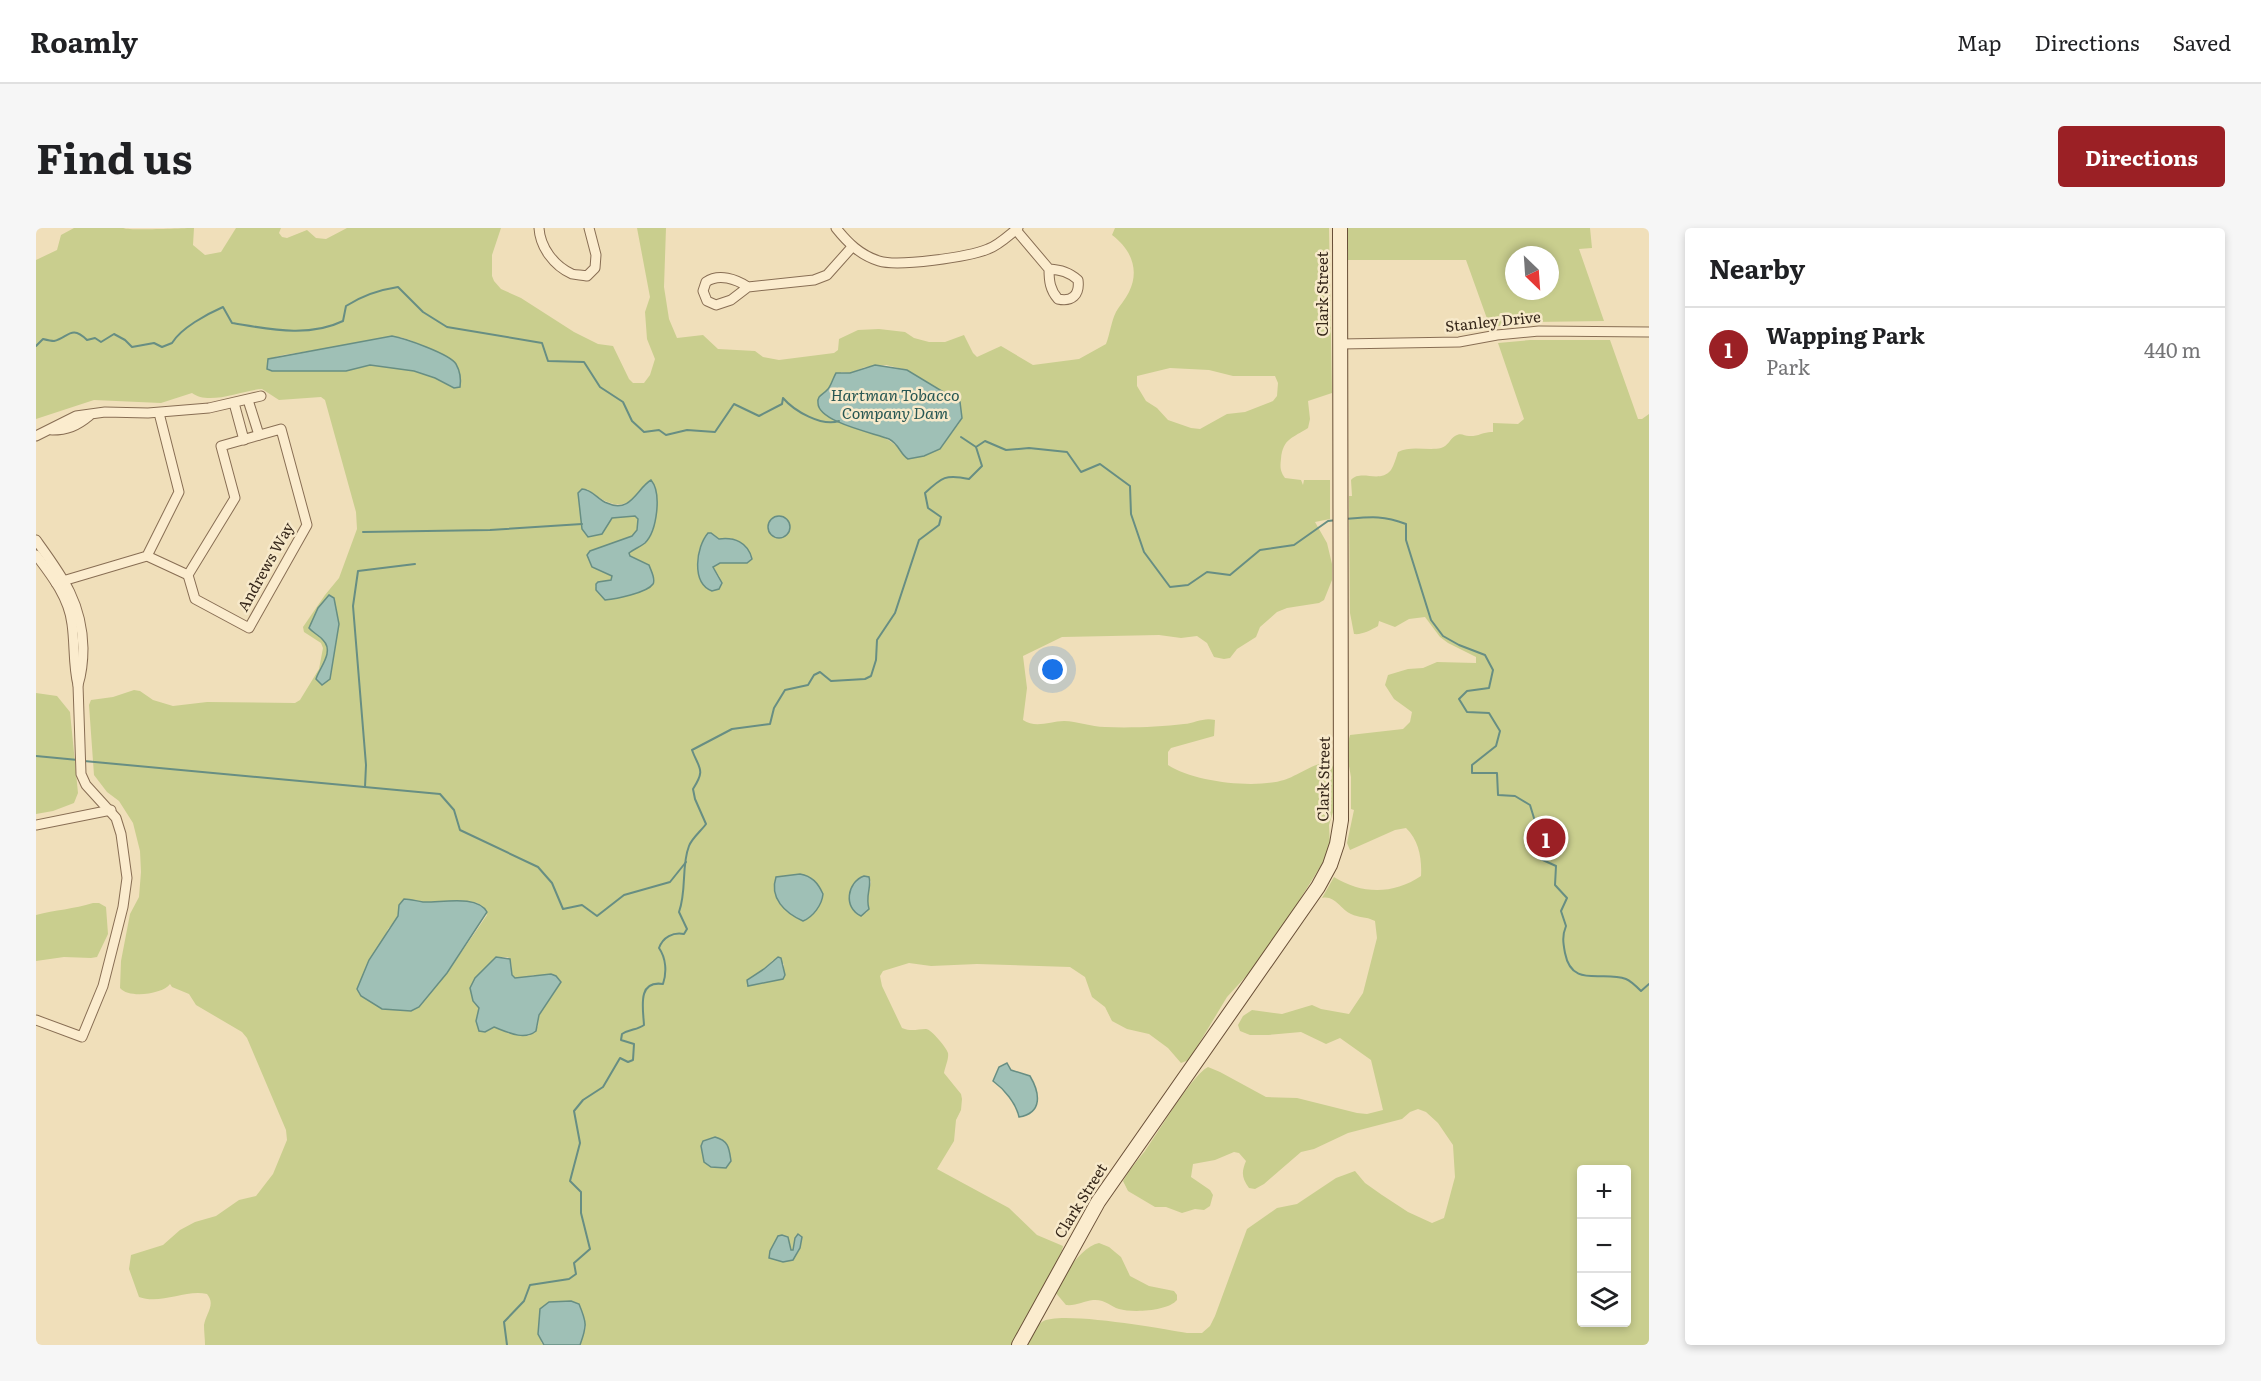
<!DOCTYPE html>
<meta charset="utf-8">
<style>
body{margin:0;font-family:Literata,serif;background:#f6f6f6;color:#202124}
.controls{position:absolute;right:18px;bottom:18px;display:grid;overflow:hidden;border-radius:6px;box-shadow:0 3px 9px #0003}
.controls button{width:54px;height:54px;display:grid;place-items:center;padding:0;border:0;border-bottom:2px solid #e0e0e0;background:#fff;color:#202124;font:30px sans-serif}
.compass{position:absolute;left:1469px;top:18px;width:54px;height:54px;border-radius:50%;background:#fff;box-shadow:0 3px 9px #0003;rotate:155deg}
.you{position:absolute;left:1017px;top:442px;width:21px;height:21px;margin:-15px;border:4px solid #fff;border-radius:50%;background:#1a73e8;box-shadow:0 0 0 9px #1a73e833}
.badge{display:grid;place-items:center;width:39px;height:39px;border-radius:50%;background:#9b2025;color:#fff;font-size:20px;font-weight:700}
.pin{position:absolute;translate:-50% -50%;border:3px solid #fff;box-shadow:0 2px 6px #0006}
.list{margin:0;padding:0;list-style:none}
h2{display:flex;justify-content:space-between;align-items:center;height:78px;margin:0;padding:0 24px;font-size:26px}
h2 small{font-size:20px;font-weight:400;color:#757577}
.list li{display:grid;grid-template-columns:39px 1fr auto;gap:18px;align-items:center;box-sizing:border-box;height:84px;padding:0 24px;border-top:2px solid #e0e0e0}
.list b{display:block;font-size:22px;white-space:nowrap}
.list p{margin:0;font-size:20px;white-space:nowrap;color:#757577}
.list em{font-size:20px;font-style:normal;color:#757577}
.icon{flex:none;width:33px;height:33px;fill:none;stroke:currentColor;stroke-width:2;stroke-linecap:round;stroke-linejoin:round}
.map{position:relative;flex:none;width:1613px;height:1117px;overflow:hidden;border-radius:6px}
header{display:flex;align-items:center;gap:36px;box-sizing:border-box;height:84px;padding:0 30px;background:#fff;border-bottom:2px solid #e0e0e0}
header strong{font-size:28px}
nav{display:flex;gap:33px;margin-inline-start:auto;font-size:21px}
.intro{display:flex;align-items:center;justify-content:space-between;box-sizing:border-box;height:144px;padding:0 36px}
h1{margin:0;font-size:42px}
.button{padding:15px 27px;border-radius:6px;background:#9b2025;color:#fff;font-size:21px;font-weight:700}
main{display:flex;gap:36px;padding:0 36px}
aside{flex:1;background:#fff;border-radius:6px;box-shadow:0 3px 9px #0003}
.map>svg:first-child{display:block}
.green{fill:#c9ce8e;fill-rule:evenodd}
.water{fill:#9fc0b6;stroke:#678e83;stroke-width:1.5}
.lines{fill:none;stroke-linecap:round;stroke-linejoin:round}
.stream{stroke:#678e83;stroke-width:2}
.minor-casing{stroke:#886e54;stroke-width:11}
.secondary-casing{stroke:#694f37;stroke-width:16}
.minor{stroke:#fbecce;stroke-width:9}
.secondary{stroke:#fbecce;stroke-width:14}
.labels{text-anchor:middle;stroke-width:5;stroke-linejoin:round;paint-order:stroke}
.street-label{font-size:15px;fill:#36271a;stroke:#f7e9ca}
.water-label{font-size:16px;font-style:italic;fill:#285753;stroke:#f7e9ca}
</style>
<header>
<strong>Roamly</strong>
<nav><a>Map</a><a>Directions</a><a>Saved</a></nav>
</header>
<div class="intro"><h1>Find us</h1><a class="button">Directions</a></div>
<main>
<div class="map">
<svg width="1613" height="1117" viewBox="0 0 1613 1117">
<rect width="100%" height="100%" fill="#f0dfba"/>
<g class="green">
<path d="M 38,0 L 87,0 C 95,3 144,0 158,0 L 157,17 L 169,27 L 185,24 L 200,0 L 245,0 L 243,5 L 246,9 L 251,10 L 271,2 L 280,10 L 290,11 L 311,0 L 465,0 L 456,27 L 456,48 L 458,53 L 465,61 L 485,70 L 538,104 L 562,116 L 577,118 L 593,151 L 597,155 L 608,155 L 614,147 L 619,131 L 611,111 L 609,84 L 614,69 L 601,0 L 630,0 L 628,59 L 633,91 L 641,110 L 667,107 L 682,121 L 719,123 L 727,129 L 743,132 L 798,125 L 802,122 L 803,111 L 822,102 L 843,101 L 869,104 L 878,110 L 893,114 L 909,114 L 928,107 L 937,125 L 941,129 L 965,118 L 997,137 L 1043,131 L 1070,116 C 1074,106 1075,94 1080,84 C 1084,77 1089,72 1093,64 C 1104,42 1095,21 1076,7 L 1079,0 L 1293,0 L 1296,165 L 1272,173 L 1274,191 L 1272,200 C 1257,210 1247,210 1245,231 C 1244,239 1244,243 1249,250 L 1265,252 L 1267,257 L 1268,252 L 1294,252 L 1294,291 L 1279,294 L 1291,315 L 1296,336 L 1296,352 L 1288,372 L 1283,375 L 1251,380 L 1241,384 L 1224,399 L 1220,409 L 1201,421 L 1194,430 L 1188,431 L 1178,429 L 1171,415 L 1161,408 L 1145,410 L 1123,407 L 1026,409 L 987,428 L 991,460 L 987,492 C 1000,501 1014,493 1028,493 C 1041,493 1055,499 1069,499 C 1093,500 1124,499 1148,496 C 1159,495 1168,489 1179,492 L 1178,508 L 1135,520 L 1132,524 L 1132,537 C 1158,554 1218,561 1248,552 C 1261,548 1284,531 1295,535 L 1299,544 L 1301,571 L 1293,597 L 1294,618 L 1291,628 L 1241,708 L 1214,744 L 1191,769 L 1153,832 L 1145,835 L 1132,820 L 1113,806 L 1091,801 L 1076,793 L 1069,779 L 1056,769 L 1049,749 L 1034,739 L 941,736 L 895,738 L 873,735 L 847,743 L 844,748 L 846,758 L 866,800 C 876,804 881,801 890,801 C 895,801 911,820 912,825 C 913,831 909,839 908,845 L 925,866 L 926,871 L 925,882 L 920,892 L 918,913 L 901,941 L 973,980 L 1001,1007 L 1027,1018 L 1026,1023 L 977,1117 L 544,1117 L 550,1099 L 535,1073 L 513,1074 L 505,1114 L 508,1117 L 169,1117 C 169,1111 168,1104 168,1097 C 170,1085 180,1077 171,1066 C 150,1061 125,1077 103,1069 L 93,1041 L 95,1027 L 127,1017 L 144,1002 L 159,994 L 180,988 L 203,972 L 220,968 L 237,946 L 251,912 L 250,902 L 211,810 L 206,804 L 160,777 L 153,766 L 136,759 L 134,756 C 127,766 93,771 84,760 L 85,733 L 94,686 L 103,669 L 105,644 L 104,623 L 97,595 L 83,573 L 71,564 L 58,547 L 53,477 L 55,472 L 77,469 L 98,462 L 104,463 L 117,472 L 137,478 L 171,474 L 259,475 L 264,472 L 283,441 L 287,420 L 285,415 L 268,404 L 267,399 L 289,367 L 303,350 L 321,301 L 320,284 L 289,172 L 285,169 L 243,172 L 226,161 C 207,162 173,178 156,165 L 125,175 L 58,172 L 0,191 L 0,32 L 21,22 L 25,7 ZM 364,109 L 374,112 L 416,132 L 418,160 L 399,150 L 378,143 L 334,137 L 310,143 L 234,143 L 232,131 L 247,127 ZM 850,137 L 871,142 L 896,159 L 920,171 L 924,194 L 904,221 L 868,228 C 856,206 831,206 810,196 L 805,144 L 814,145 L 829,139 ZM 1134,140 L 1173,142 L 1197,148 L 1239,148 L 1242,155 L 1241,168 L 1237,173 L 1209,184 L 1191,186 L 1164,201 L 1155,200 L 1132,192 L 1121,180 L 1110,173 L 1101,158 L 1101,148 ZM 609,256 L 609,315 L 593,325 L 594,328 L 613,337 L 559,359 L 562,354 L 574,353 L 576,348 L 554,323 L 596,308 L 601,302 L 602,291 L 599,288 L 576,290 L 566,306 L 551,261 C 575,279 590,286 609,256 ZM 677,306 L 683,311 L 695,310 L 711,335 L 684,335 L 677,339 L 685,351 L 662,326 ZM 831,648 L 835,654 L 831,667 L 833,681 L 830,685 L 820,686 L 817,678 L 821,651 ZM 378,672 C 398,678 421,671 442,675 L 451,687 L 411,745 L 383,779 L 346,781 L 325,768 L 352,701 ZM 460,729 L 472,729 L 475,734 L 476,747 L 479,751 L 498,747 L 524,752 L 525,754 L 503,787 L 502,798 L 493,808 L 474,806 L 458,798 L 449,804 L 440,793 L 443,780 L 437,773 L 434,760 L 439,750 ZM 737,732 L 748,736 L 747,751 L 710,753 L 728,741 Z"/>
<path d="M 1312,0 L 1554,0 L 1556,20 L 1543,21 L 1568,93 L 1497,94 L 1454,99 L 1430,32 L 1312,32 ZM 1478,27 L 1514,27 L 1514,63 L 1478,63 Z"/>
<path d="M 1494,112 L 1574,112 L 1602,191 L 1606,191 L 1613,186 L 1613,1117 L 991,1117 C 994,1109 999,1099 1006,1094 C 1023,1082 1126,1101 1151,1105 L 1166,1105 L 1174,1098 L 1179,1088 L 1211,1001 L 1241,980 L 1261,976 L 1300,950 L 1319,943 L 1329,955 L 1346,967 L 1372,984 L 1396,995 L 1408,990 L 1419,949 L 1417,917 L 1402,895 L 1390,884 L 1382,881 L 1374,884 L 1366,891 L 1312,905 L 1278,921 L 1265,924 L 1228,956 L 1219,961 L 1213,960 C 1206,950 1205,945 1210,933 L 1203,925 L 1198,924 L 1179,932 L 1157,936 L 1155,949 L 1174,962 L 1177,967 L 1174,978 L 1168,982 L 1159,981 L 1146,985 L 1130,979 L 1119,979 L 1092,963 L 1087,953 C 1093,942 1101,933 1109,923 C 1122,905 1156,847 1172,839 L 1184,844 L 1230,869 L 1261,870 L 1321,885 L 1331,886 L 1347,882 L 1335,832 L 1304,810 L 1290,816 L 1265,804 L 1232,807 L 1214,807 L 1204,803 L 1202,797 L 1207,788 L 1216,782 L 1246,786 L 1276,777 L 1285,781 L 1313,786 L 1327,765 L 1341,710 L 1339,693 C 1329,688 1323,690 1315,686 C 1304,681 1299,667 1286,670 L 1298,649 C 1325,666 1357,667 1385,648 C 1386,631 1383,612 1370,600 L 1359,602 L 1314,622 L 1311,615 L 1318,582 L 1315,581 L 1315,549 L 1310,522 L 1314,507 L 1367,501 L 1374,494 L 1376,484 L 1358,471 L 1349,457 L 1352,447 L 1372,441 L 1387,440 L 1401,434 L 1440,435 L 1440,429 L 1412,415 L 1404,409 L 1389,389 L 1373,391 L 1359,399 L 1343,393 L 1342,398 C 1335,402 1326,407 1318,406 L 1314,385 L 1313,268 L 1316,268 L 1315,252 C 1325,241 1344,256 1355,242 C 1358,237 1360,230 1362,224 C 1375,217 1392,223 1405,220 C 1412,218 1414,211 1419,208 C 1425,204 1428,208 1433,208 C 1441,209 1449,203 1457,204 L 1457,195 L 1482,196 L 1488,191 L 1462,115 ZM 1546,942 L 1590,942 L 1590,1094 L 1546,1094 Z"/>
<path d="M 0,465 L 21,468 L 34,484 L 42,565 L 38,575 L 17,583 L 0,586 Z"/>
<path d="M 57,675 L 63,675 L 70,679 L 72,706 L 61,729 L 55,730 L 28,729 L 0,733 L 0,687 C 19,682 38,681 57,675 Z"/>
<path d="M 1063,1015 L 1073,1019 L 1085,1029 L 1094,1048 L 1113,1058 L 1138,1063 L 1141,1067 L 1141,1072 C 1132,1083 1097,1085 1083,1081 C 1074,1078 1069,1071 1057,1072 C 1048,1073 1040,1078 1030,1077 L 1019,1064 C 1026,1048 1046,1018 1063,1015 Z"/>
</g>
<g class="water">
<path d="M 356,108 C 368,110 414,126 420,136 C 424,143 425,152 424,159 L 418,160 L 399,150 L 378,143 L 334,137 L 310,143 L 236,143 L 231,141 L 232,131 Z"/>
<path d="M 839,137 L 871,142 L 924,174 L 926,190 L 904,221 L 888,228 L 872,231 C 864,226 863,216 853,211 C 838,205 782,194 782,175 C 781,167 787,167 792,161 C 795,158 797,150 800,145 L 814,145 Z"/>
<path d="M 615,252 C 626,265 621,303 609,315 C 604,319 598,321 593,325 L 594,328 L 613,337 C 615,343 620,351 617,356 C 611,365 579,371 569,372 L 560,362 L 560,356 L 562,354 L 575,352 L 576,348 L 556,339 L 551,327 L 554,323 L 596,308 L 601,302 L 602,291 L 599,288 L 576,290 L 566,306 L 552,309 L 546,301 L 542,265 L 546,261 C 556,261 562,272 571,275 C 595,286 601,260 615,252 Z"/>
<circle cx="743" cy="299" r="11"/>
<path d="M 672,305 L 675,305 L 683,311 C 698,309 712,314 716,331 L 711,335 L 684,335 L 677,339 L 686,355 L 683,361 L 676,363 C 655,355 660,319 672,305 Z"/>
<path d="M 293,367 L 298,370 L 303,396 L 294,451 L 286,457 L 280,451 C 283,440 299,424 287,412 C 283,407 277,405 273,400 L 282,380 Z"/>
<path d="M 764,646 C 776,648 782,655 787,666 C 786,677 777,689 767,693 C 749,685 733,670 740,649 Z"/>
<path d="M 828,648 L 833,649 C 836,659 829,667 833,681 L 825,688 C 807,680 811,654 828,648 Z"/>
<path d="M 368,671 C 375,671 380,673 387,674 C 404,675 441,666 451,684 L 411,745 L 383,779 L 375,783 L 346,781 L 325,768 L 321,761 L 333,732 L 362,688 L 363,677 Z"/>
<path d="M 460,729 L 474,731 L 476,747 L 479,750 L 515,746 L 520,748 L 525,754 L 503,787 L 500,803 C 488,813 471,804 458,799 L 449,804 L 443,803 L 440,793 L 443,780 L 437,773 L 434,760 L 439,750 Z"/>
<path d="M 742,729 L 745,730 L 749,747 L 747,751 L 712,758 L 711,752 L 728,741 Z"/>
<path d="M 971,835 L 975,842 L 994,848 C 1004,865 1007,885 983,889 C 980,875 968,861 957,853 L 963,839 Z"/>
<path d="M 679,909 C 693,913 693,920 695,933 L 690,940 L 675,939 L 668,934 L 665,918 L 667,913 Z"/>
<path d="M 762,1006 L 766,1009 L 764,1020 L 757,1032 L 747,1034 L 733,1030 L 734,1023 L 742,1008 L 746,1007 L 752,1009 L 755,1022 L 757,1022 L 759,1010 Z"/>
<path d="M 535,1073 L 543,1076 C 551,1095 551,1098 544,1117 L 508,1117 L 502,1106 L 504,1081 L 513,1074 Z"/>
</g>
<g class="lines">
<g class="stream">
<path d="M 0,118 L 7,111 C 11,112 15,113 18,113 C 32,110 35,96 51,112 L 59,110 L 65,114 L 78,106 L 89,112 L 96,119 L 118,115 L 126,119 L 136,115 C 145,100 171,86 187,79 L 196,95 C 233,101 272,110 307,93 L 310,78 C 327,67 342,62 362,59 L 387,84 L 411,99 L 506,115 L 512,133 L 548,134 L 564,159 L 587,174 L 596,193 L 608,204 L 623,202 L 630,207 L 651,202 L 679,204 L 698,176 L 723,188 L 746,176 L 747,170 C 758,183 786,199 803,193"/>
<path d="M 925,209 L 940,219"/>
<path d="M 1309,291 C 1334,289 1346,287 1370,296 L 1370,312 L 1395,392 L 1407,408 L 1423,417 L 1449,427 L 1457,442 L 1453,460 L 1431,463 L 1423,471 L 1431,484 L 1453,485 L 1464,503 L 1460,518 L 1436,537 L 1436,545 L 1461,545 L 1462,567 L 1479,568 L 1494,577 L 1505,613 L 1498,628 L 1520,638 L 1519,657 L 1531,670 L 1525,683 L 1530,698 C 1526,708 1527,714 1529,725 C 1536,761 1566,742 1590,751 C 1595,753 1601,759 1605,763 L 1613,756"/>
<path d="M 327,304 L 454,302 L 546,296"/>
<path d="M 0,528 L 42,532"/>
<path d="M 48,533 L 404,566 L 418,582 L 424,602 L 502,639 L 516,655 L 527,681 L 546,677 L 561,688 L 588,667 L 634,654 L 650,634"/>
<path d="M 329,559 L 330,537 L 317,378 L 322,343 L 379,336"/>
<path d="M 471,1117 L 468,1094 L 488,1073 L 494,1057 L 533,1051 L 540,1046 L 538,1035 L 554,1021 L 545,985 L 545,964 L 534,953 L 544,915 L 538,883 L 547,872 L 567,859 L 584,830 L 592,834 L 597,832 L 598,816 L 585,812 L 586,806 C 594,801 601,802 608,797 C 607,780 601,752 627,756 C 631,744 630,730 623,720 C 627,709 637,704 648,706 L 651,701 L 643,684 C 651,662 645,638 653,618 C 656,610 665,603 670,596 L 659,571 L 657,561 C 670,541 663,541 656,522 L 696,501 L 734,496 L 738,480 L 749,462 L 772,457 L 778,447 L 784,444 L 795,453 L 829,451 L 835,448 L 840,432 L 841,412 L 859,385 L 883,312 L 903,297 L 905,289 L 892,280 L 889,265 C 906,249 910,246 933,251 L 946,238 L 940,219 L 949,213 L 970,222 L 993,220 L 1031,224 L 1045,244 L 1064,236 L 1094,258 L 1095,286 L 1108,324 L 1134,359 L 1152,357 L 1171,344 L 1194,347 L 1224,322 L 1258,317 L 1292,293 L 1301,292"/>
</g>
<g class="minor-casing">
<g id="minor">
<path d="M 503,0 C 504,19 518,38 536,46 C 540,47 546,47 551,48 L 559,40 L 560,27 L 553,0"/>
<path d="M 800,0 C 812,15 824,27 843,33 C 862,39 933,29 952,21 C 963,17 973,7 982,0"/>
<path d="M 980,2 L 1013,41 C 1013,53 1014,62 1022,71 C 1036,74 1044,67 1042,52 C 1033,44 1025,42 1013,41"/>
<path d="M 712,59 L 695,72 L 680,77 L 671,73 L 667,63 L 670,54 C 683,45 700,51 712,59 L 778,52 L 791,47 L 816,19"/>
<path d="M 1304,116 L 1423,114 L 1461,107 L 1503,103 L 1613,104"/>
<path d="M 212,172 L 223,207"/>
<path d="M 198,175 L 208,212"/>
<path d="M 245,201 L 271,297 L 213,400 L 159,371 L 152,347 L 199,270 L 185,218 Z"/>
<path d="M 16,202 C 31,202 41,198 53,188"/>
<path d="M 0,208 L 40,188 L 69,184 L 112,185 L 173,180 L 225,168"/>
<path d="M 0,312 C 26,348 46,374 47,420 C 47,433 46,444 42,457"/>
<path d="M 0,327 C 16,348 33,370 36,396 C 39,417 37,437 42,457 L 45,546 L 50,557 L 80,590 L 85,606 L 91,650 L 87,679 L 67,758 L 46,809 L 0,792"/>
<path d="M 111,328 L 152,347"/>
<path d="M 20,355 L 111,328 L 143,264 L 123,185"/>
<path d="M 0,597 L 75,582"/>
</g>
</g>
<g class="secondary-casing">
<path id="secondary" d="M 983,1117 L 1062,974 L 1282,659 L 1294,637 L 1301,616 L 1305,592 L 1304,0"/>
</g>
<use href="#minor" class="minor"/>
<use href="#secondary" class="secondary"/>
</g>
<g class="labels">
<g class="street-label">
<text transform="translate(1287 66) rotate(-90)" y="5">Clark Street</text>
<text transform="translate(1457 94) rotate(-6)" y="5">Stanley Drive</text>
<text transform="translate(230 339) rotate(-61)" y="5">Andrews Way</text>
<text transform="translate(1288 551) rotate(-89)" y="5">Clark Street</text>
<text transform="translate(1045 973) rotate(-58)" y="5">Clark Street</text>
</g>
<g class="water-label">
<text x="859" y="173">Hartman Tobacco<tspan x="859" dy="18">Company Dam</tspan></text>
</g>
</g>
</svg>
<div class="controls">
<button>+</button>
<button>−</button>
<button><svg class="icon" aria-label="layers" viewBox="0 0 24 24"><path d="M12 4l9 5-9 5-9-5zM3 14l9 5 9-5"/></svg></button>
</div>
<svg class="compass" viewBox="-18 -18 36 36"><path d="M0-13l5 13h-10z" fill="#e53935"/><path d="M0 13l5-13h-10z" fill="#757577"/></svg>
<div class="you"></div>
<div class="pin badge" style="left:1510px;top:610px">1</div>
</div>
<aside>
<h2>Nearby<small></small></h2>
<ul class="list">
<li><span class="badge">1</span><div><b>Wapping Park</b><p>Park</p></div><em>440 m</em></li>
</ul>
</aside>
</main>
